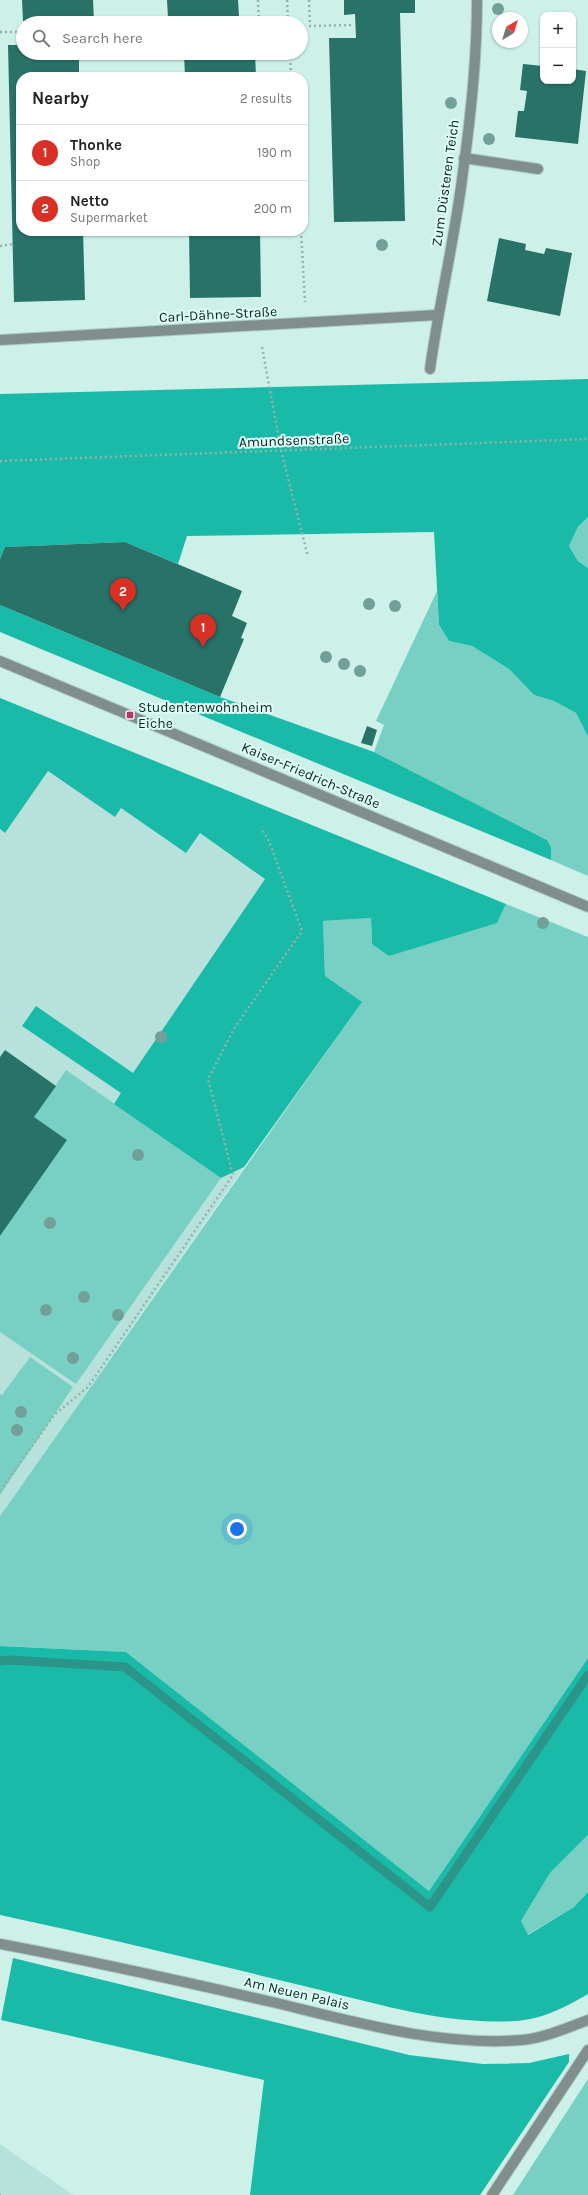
<!DOCTYPE html>
<meta charset="utf-8">
<style>
body{margin:0;font-family:Karla,sans-serif;background:#f2f2f2;color:#222}
.controls{position:absolute;right:12px;top:12px;display:grid;overflow:hidden;border-radius:8px;box-shadow:0 1px 3px #0004}
.controls button{width:36px;height:36px;display:grid;place-items:center;padding:0;border:0;border-bottom:1px solid #e0e0e0;background:#fff;color:#222;font:20px sans-serif}
.compass{position:absolute;left:492px;top:12px;width:36px;height:36px;border-radius:50%;background:#fff;box-shadow:0 1px 3px #0004;rotate:38deg}
.you{position:absolute;left:237px;top:1529px;width:14px;height:14px;margin:-10px;border:3px solid #fff;border-radius:50%;background:#1a73e8;box-shadow:0 0 0 6px #1a73e833}
.badge{display:grid;place-items:center;width:26px;height:26px;border-radius:50%;background:#d93025;color:#fff;font-size:13px;font-weight:700}
.pin{position:absolute;translate:-50% -33px;filter:drop-shadow(0 1px 2px #0008)}
.pin::after{content:'';position:absolute;top:21px;width:14px;height:12px;background:inherit;clip-path:polygon(0 0,100% 0,50% 100%)}
.list{margin:0;padding:0;list-style:none}
h2{display:flex;justify-content:space-between;align-items:center;height:52px;margin:0;padding:0 16px;font-size:17px}
h2 small{font-size:13px;font-weight:400;color:#767676}
.list li{display:grid;grid-template-columns:26px 1fr auto;gap:12px;align-items:center;box-sizing:border-box;height:56px;padding:0 16px;border-top:1px solid #e0e0e0}
.list b{display:block;font-size:15px;white-space:nowrap}
.list p{margin:0;font-size:13px;white-space:nowrap;color:#767676}
.list em{font-size:13px;font-style:normal;color:#767676}
.icon{flex:none;width:22px;height:22px;fill:none;stroke:currentColor;stroke-width:2;stroke-linecap:round;stroke-linejoin:round}
.map{position:relative;flex:none;width:588px;height:2195px;overflow:hidden}
.search{position:absolute;background:#fff;box-shadow:0 1px 3px #0004;left:16px;top:16px;width:292px;height:44px;display:flex;align-items:center;gap:10px;box-sizing:border-box;padding:0 14px;border-radius:22px;color:#767676;font-size:15px}
.panel{position:absolute;background:#fff;box-shadow:0 1px 3px #0004;left:16px;top:72px;width:292px;height:164px;border-radius:16px}
.map>svg:first-child{display:block}
.built{fill:#b7e2db}
.green{fill:#77d0c3}
.forest{fill:#1abaa9}
.lines{fill:none;stroke-linecap:round;stroke-linejoin:round}
.stream{stroke:#2b9589;stroke-width:9}
.building{fill:#287268}
.minor-casing{stroke:#accac4;stroke-width:12}
.path{stroke:#95b1ab;stroke-width:2.5;stroke-dasharray:2 3;stroke-linecap:butt}
.minor{stroke:#818f8c;stroke-width:10}
.tree{fill:#71a099}
.poi-dot{fill:#bf3266;stroke:#dafdf7;stroke-width:1.5}
.labels{text-anchor:middle;stroke-width:4;stroke-linejoin:round;paint-order:stroke}
.street-label{font-size:14px;fill:#131f1d;stroke:#dafdf7}
.poi-label{font-size:14px;fill:#131f1d;stroke:#dafdf7;text-anchor:start}
</style>
<div class="map">
<svg width="588" height="2195" viewBox="0 0 588 2195">
<rect width="100%" height="100%" fill="#cdf0e9"/>
<g class="built">
<path d="M 0,698 L 312,825 L 138,1093 L 244,1167 L 0,1516 Z"/>
<path d="M 0,2144 L 73,2195 L 0,2195 Z"/>
</g>
<g class="green">
<path d="M 588,517 L 588,568 L 578,561 L 569,546 L 578,527 Z"/>
<path d="M 437,591 L 439,625 L 449,641 L 472,646 L 509,669 L 534,695 L 554,701 L 576,713 L 588,737 L 588,876 L 551,860 L 551,847 L 547,840 L 374,752 L 384,725 L 376,721 Z"/>
<path d="M 506,904 L 588,937 L 588,1658 L 429,1891 L 126,1652 L 0,1646 L 0,1516 L 361,1003 L 325,976 L 323,921 L 371,918 L 372,944 L 497,923 Z"/>
<path d="M 66,1070 L 221,1178 L 76,1384 L 0,1332 L 0,1236 L 67,1140 L 34,1117 Z"/>
<path d="M 30,1357 L 73,1387 L 0,1495 L 0,1394 L 2,1395 Z"/>
<path d="M 588,1835 L 588,1892 L 574,1907 L 527,1935 L 521,1921 L 550,1873 Z"/>
<path d="M 588,2079 L 588,2195 L 513,2195 Z"/>
</g>
<g class="forest">
<path d="M 588,379 L 588,517 L 578,527 L 569,546 L 578,561 L 588,568 L 588,737 L 576,713 L 554,701 L 534,695 L 509,669 L 472,646 L 449,641 L 439,625 L 434,532 L 187,536 L 178,564 L 125,542 L 5,547 L 0,559 L 0,394 Z"/>
<path d="M 0,605 L 220,697 L 374,752 L 547,840 L 551,847 L 551,860 L 0,632 Z"/>
<path d="M 0,698 L 506,904 L 497,923 L 389,956 L 372,944 L 371,918 L 323,921 L 325,976 L 362,1002 L 244,1167 L 221,1178 L 114,1104 L 121,1093 L 22,1026 L 36,1006 L 133,1073 L 265,879 L 200,833 L 186,853 L 121,808 L 115,817 L 48,771 L 5,833 L 0,829 Z"/>
<path d="M 0,1646 L 126,1652 L 429,1891 L 588,1658 L 588,1835 L 550,1873 L 521,1921 L 528,1935 L 574,1907 L 588,1892 L 588,1994 C 566,2007 541,2020 514,2021 C 444,2025 375,2003 308,1987 C 205,1962 103,1937 0,1915 Z"/>
<path d="M 13,1958 L 409,2055 L 483,2064 L 529,2063 L 569,2054 L 569,2062 L 480,2195 L 250,2195 L 264,2080 L 1,2020 Z"/>
</g>
<g class="lines">
<path class="stream" d="M 0,1661 L 10,1660 L 125,1667 L 430,1907 L 588,1675"/>
</g>
<g class="building">
<path d="M 22,0 L 93,0 L 94,20 L 78,20 L 78,23 L 23,21 Z"/>
<path d="M 167,0 L 238,0 L 239,16 L 227,17 L 228,23 L 184,23 L 184,18 L 168,18 Z"/>
<path d="M 344,0 L 415,0 L 415,13 L 400,13 L 405,221 L 334,222 L 329,38 L 356,38 L 355,14 L 344,15 Z"/>
<path d="M 8,45 L 23,45 L 23,53 L 79,53 L 79,77 L 21,77 L 21,231 L 83,231 L 85,300 L 14,302 Z"/>
<path d="M 184,53 L 255,53 L 256,77 L 185,77 Z"/>
<path d="M 523,64 L 543,66 L 543,81 L 573,81 L 573,69 L 586,71 L 578,144 L 515,137 L 518,111 L 524,111 L 527,91 L 520,90 Z"/>
<path d="M 189,231 L 260,231 L 261,297 L 190,298 Z"/>
<path d="M 499,238 L 526,244 L 525,250 L 544,254 L 546,248 L 572,253 L 560,316 L 487,301 Z"/>
<path d="M 125,542 L 242,591 L 232,616 L 247,623 L 241,638 L 244,639 L 220,697 L 0,605 L 0,559 L 5,547 Z"/>
<path d="M 367,726 L 377,730 L 372,746 L 361,743 Z"/>
<path d="M 5,1050 L 56,1086 L 34,1117 L 67,1140 L 0,1236 L 0,1057 Z"/>
</g>
<g class="lines">
<g class="minor-casing">
<g id="minor">
<path d="M 464,158 L 538,169"/>
<path d="M 0,340 L 437,315"/>
<path d="M 430,369 C 439,303 455,238 463,172 C 471,115 477,57 477,0"/>
<path d="M 0,661 L 588,907"/>
<path d="M 0,1944 C 91,1961 181,1981 272,2002 C 351,2021 440,2047 522,2040 C 544,2038 567,2028 588,2020"/>
<path d="M 492,2195 L 588,2050"/>
</g>
</g>
<g class="path">
<path d="M 258,0 L 259,23"/>
<path d="M 287,0 L 288,23"/>
<path d="M 309,0 L 310,26 L 354,25"/>
<path d="M 0,32 L 23,32"/>
<path d="M 290,53 L 291,77"/>
<path d="M 301,231 L 305,302"/>
<path d="M 0,246 L 13,244"/>
<path d="M 262,347 L 281,450 L 308,557"/>
<path d="M 0,461 L 588,439"/>
<path d="M 0,1491 L 55,1414 L 88,1387 L 233,1175 L 208,1079 L 235,1027 L 302,931 L 269,841 L 261,828"/>
<path d="M 0,2195 L 1,2195"/>
</g>
<use href="#minor" class="minor"/>
</g>
<g class="tree">
<circle cx="498" cy="9" r="6"/>
<circle cx="451" cy="103" r="6"/>
<circle cx="489" cy="139" r="6"/>
<circle cx="382" cy="245" r="6"/>
<circle cx="369" cy="604" r="6"/>
<circle cx="395" cy="606" r="6"/>
<circle cx="326" cy="657" r="6"/>
<circle cx="344" cy="664" r="6"/>
<circle cx="360" cy="671" r="6"/>
<circle cx="543" cy="923" r="6"/>
<circle cx="161" cy="1037" r="6"/>
<circle cx="138" cy="1155" r="6"/>
<circle cx="50" cy="1223" r="6"/>
<circle cx="84" cy="1297" r="6"/>
<circle cx="46" cy="1310" r="6"/>
<circle cx="118" cy="1315" r="6"/>
<circle cx="73" cy="1358" r="6"/>
<circle cx="21" cy="1412" r="6"/>
<circle cx="17" cy="1430" r="6"/>
</g>
<rect class="poi-dot" x="126" y="711" width="8" height="8" rx="2"/>
<g class="labels">
<g class="street-label">
<text transform="translate(445 183) rotate(-82)" y="5">Zum Düsteren Teich</text>
<text transform="translate(218 314) rotate(-3)" y="5">Carl-Dähne-Straße</text>
<text transform="translate(294 440) rotate(-2)" y="5">Amundsenstraße</text>
<text transform="translate(311 775) rotate(23)" y="5">Kaiser-Friedrich-Straße</text>
<text transform="translate(297 1993) rotate(13)" y="5">Am Neuen Palais</text>
</g>
<g class="poi-label">
<text x="138" y="712">Studentenwohnheim<tspan x="138" dy="16">Eiche</tspan></text>
</g>
</g>
</svg>
<div class="controls">
<button>+</button>
<button>−</button>
</div>
<svg class="compass" viewBox="-18 -18 36 36"><path d="M0-13l5 13h-10z" fill="#e53935"/><path d="M0 13l5-13h-10z" fill="#767676"/></svg>
<div class="you"></div>
<div class="pin badge" style="left:203px;top:647px">1</div>
<div class="pin badge" style="left:123px;top:611px">2</div>
<div class="search"><svg class="icon" aria-label="search" viewBox="0 0 24 24"><circle cx="10" cy="10" r="6"/><path d="M15 15l6 6"/></svg>Search here</div>
<section class="panel">
<h2>Nearby<small>2 results</small></h2>
<ul class="list">
<li><span class="badge">1</span><div><b>Thonke</b><p>Shop</p></div><em>190 m</em></li>
<li><span class="badge">2</span><div><b>Netto</b><p>Supermarket</p></div><em>200 m</em></li>
</ul>
</section>
</div>
